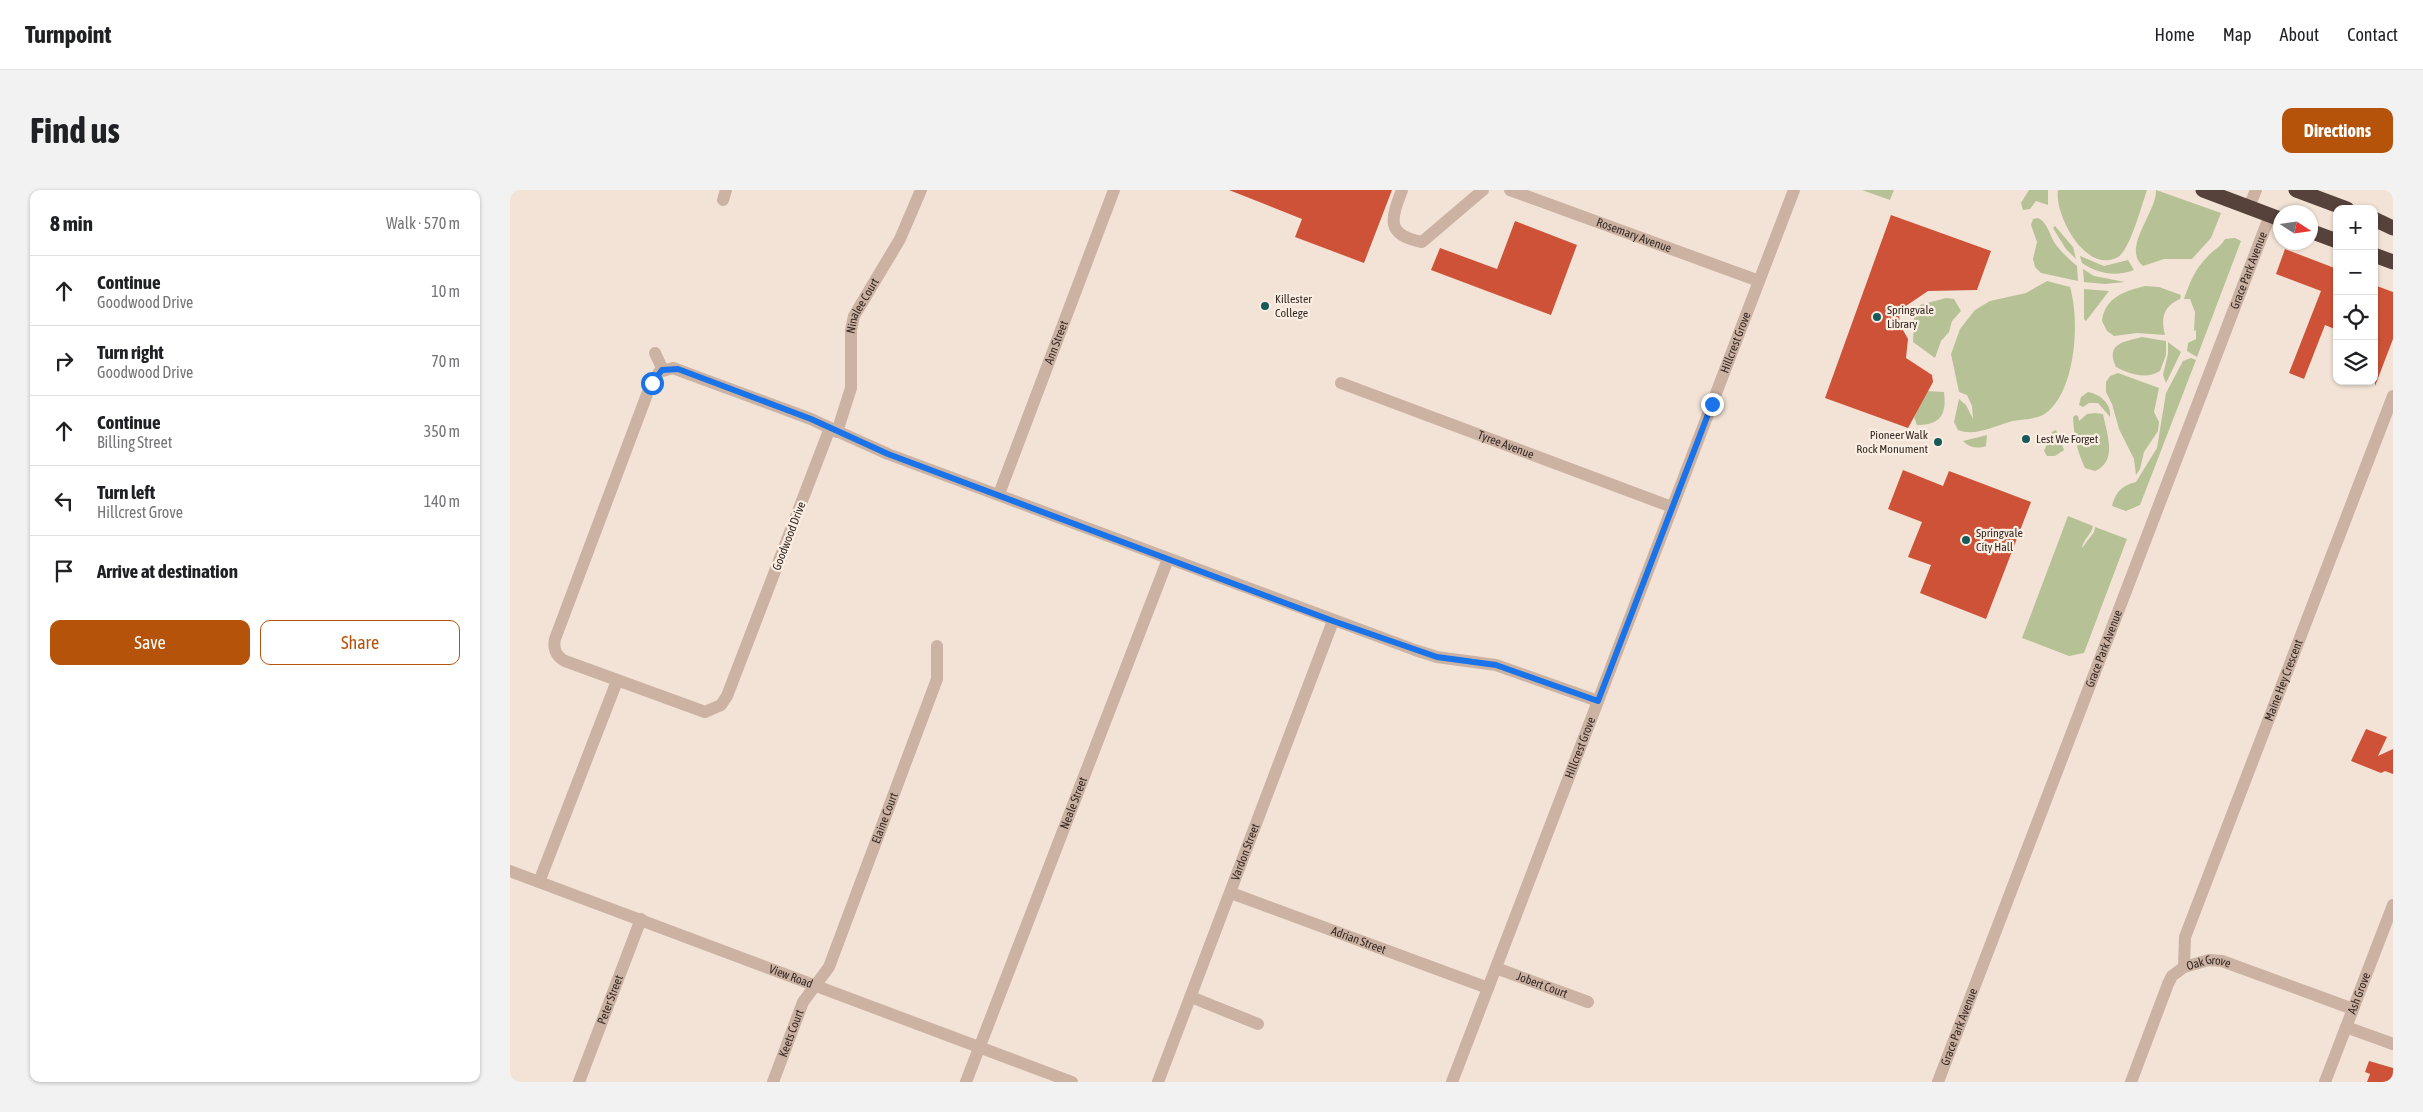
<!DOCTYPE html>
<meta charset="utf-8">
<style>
body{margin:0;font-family:"Asap Condensed",sans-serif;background:#f2f2f2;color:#202124}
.controls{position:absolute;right:15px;top:15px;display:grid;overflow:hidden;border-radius:10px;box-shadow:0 1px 4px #0004}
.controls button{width:45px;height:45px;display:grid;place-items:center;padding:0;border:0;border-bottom:1px solid #e0e0e0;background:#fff;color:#202124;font:25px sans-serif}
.compass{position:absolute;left:1763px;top:15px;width:45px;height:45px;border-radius:50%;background:#fff;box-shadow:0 1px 4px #0004;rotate:102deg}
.stop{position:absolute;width:15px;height:15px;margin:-11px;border:4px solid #1a73e8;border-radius:50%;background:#fff}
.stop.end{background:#1a73e8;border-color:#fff;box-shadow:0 1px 5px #0008}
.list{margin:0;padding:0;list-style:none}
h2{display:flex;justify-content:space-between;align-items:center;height:65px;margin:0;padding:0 20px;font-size:21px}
h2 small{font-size:16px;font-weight:400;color:#757577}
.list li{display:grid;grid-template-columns:32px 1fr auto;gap:15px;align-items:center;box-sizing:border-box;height:70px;padding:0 20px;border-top:1px solid #e0e0e0}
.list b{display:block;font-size:19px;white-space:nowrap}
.list p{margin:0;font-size:16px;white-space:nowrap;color:#757577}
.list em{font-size:16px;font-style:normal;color:#757577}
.actions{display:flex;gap:10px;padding:15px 20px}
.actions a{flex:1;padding:11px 0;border:1px solid #b45309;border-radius:10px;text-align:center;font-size:18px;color:#b45309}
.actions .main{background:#b45309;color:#fff}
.icon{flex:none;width:28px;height:28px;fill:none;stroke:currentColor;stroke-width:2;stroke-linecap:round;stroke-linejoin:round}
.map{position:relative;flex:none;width:1883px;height:892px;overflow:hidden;border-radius:10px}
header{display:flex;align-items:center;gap:30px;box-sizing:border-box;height:70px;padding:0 25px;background:#fff;border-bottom:1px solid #e0e0e0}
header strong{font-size:24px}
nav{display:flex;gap:28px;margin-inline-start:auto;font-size:18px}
.intro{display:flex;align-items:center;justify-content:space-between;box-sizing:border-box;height:120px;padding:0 30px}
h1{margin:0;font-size:35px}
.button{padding:12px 22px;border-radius:10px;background:#b45309;color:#fff;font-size:18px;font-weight:700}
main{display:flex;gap:30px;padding:0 30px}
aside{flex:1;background:#fff;border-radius:10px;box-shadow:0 1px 4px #0004}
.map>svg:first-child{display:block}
.green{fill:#b6c296}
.building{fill:#ce5238}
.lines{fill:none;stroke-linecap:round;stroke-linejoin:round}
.minor{stroke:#cbb2a2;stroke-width:12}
.highway{stroke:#57423b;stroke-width:15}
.route{stroke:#1a73e8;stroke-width:6}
.poi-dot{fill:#185959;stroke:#faeee3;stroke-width:2}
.labels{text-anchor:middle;stroke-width:4.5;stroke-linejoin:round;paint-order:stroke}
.street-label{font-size:12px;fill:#352925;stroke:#faeee3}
.poi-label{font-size:12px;fill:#352925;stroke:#faeee3;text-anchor:start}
</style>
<header>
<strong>Turnpoint</strong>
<nav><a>Home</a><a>Map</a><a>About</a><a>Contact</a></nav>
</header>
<div class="intro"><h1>Find us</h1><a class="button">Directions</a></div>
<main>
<aside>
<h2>8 min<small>Walk · 570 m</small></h2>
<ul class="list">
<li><svg class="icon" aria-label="ahead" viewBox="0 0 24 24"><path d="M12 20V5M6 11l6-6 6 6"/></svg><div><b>Continue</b><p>Goodwood Drive</p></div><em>10 m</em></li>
<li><svg class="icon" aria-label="right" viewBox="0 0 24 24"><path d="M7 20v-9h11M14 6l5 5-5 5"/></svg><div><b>Turn right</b><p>Goodwood Drive</p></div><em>70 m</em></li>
<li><svg class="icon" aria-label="ahead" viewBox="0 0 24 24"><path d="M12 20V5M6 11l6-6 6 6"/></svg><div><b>Continue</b><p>Billing Street</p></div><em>350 m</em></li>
<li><svg class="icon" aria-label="left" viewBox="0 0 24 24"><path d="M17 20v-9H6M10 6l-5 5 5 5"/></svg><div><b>Turn left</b><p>Hillcrest Grove</p></div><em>140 m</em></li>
<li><svg class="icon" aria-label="arrive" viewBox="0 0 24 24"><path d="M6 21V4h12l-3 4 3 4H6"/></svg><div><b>Arrive at destination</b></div></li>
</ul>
<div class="actions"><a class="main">Save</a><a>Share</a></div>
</aside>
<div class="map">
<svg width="1883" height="892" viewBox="0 0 1883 892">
<rect width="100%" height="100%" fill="#f2e3d6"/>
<g class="green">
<path d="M 1352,0 L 1384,0 L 1380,10 Z"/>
<path d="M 1519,0 L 1538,0 L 1538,15 L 1526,11 L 1520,19 L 1513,20 L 1511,13 Z"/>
<path d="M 1548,0 L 1637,0 C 1632,14 1620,60 1608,67 C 1576,85 1544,25 1548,0 Z"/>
<path d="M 1646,0 L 1711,23 L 1701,48 L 1682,69 L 1654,69 L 1633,76 C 1611,58 1647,22 1646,0 Z"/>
<path d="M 1528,28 C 1537,32 1539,43 1544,52 C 1550,61 1559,69 1567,76 L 1568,91 L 1531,83 L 1525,77 L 1523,69 L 1527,52 L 1521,35 L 1523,29 Z"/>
<path d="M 1545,36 L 1563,57 L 1566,69 L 1556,59 L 1543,38 Z"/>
<path d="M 1725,48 L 1731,51 L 1687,167 L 1677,161 L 1678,153 L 1686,149 L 1686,140 L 1684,141 L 1685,122 L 1680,109 L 1674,109 C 1680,92 1685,79 1698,66 C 1704,59 1710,58 1715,49 Z"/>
<path d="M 1570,66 L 1594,76 L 1618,70 L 1624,80 C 1605,87 1589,84 1572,73 Z"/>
<path d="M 1573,79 L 1584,86 L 1615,92 L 1595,94 L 1574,92 Z"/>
<path d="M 1537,91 L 1560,97 C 1570,130 1566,201 1536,223 C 1525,231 1509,228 1496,233 C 1480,238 1464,246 1448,240 L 1444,232 L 1449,209 L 1456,215 L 1463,229 L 1462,216 L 1457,205 L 1449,202 L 1441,164 L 1450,139 L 1465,120 L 1480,111 L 1516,103 Z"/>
<path d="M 1635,96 L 1649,97 L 1671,105 L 1670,109 C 1653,117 1651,127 1655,145 L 1627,143 L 1604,146 L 1597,141 L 1592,131 C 1595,107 1615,101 1635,96 Z"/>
<path d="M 1574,99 L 1599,101 L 1576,131 L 1574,129 Z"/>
<path d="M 1436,108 L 1444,109 L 1451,121 L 1442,131 L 1439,142 L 1431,151 L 1425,168 L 1403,152 L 1404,126 L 1410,115 Z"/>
<path d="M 1632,147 L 1656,151 L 1656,165 L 1650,181 C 1636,190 1620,184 1606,177 C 1595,153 1614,152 1632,147 Z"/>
<path d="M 1658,152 L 1671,162 L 1656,193 L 1653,185 L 1658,164 Z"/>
<path d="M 1681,168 L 1686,170 L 1630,315 L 1616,321 L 1602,316 C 1606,302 1611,296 1626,292 L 1647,258 L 1656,203 L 1673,171 Z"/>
<path d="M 1608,183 L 1649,198 L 1644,222 L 1649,232 L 1648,241 L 1634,262 L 1630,279 L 1626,285 L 1624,269 L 1609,239 L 1602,214 L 1596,202 L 1596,192 L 1600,186 Z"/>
<path d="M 1417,201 L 1434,202 C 1437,225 1430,235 1407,235 L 1404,227 Z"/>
<path d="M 1578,202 C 1590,204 1602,214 1600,227 L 1588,213 L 1579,213 L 1573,217 L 1569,215 L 1571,207 Z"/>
<path d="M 1585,223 L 1593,224 C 1597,245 1608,271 1585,281 L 1575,278 C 1567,261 1564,246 1563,227 L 1566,225 L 1568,226 L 1569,231 L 1577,224 Z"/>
<path d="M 1546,240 L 1554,260 L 1545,266 L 1537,266 L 1534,261 L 1542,242 Z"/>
<path d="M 1477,245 L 1476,256 C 1467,259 1460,258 1453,251 Z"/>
<path d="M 1558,326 L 1583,336 C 1582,344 1573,349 1572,358 L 1584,342 L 1585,337 L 1617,349 L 1574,463 L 1559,466 L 1512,448 Z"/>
</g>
<g class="building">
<path d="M 719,0 L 882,0 L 854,73 L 785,47 L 792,29 Z"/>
<path d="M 1381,25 L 1481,61 L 1467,100 L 1418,101 L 1390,120 L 1389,133 L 1398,149 L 1396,168 L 1422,185 L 1423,192 L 1398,238 L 1315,208 Z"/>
<path d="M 1005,31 L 1067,55 L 1041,125 L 921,80 L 930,58 L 987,79 Z"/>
<path d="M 1775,59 L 1827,79 L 1827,140 L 1815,135 L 1794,189 L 1779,183 L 1811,101 L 1766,84 Z"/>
<path d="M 1864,95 L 1883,102 L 1883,149 L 1865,196 Z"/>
<path d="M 1393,280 L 1433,296 L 1439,281 L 1521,312 L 1476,429 L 1410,403 L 1421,375 L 1398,367 L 1412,332 L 1378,319 Z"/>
<path d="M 1856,539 L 1877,547 L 1868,566 L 1883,559 L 1883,584 L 1875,581 L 1871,583 L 1841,571 Z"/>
<path d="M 1859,871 L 1883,878 L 1883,892 L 1857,892 L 1860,884 L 1855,882 Z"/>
</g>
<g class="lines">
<g class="minor">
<path d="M 892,0 C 881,29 875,45 912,52 L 973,0"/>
<path id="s1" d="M 1000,0 L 1249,91"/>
<path d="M 213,10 L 216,0"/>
<path d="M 1739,17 L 1746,0"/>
<path d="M 145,163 L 153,180"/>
<path d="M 163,178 L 301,229 L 320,238 L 217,506 L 211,515 L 195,522 L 55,471 C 46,466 43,459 45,449 L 139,199 L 149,182 Z"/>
<path id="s2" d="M 831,193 L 1162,317"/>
<path d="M 320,238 L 378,264 L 905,460 L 927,467 L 986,475 L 1088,511"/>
<path id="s3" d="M 327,242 L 341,198 L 341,140 L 344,126 L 390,49 L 411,0"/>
<path id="s4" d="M 489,304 L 604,0"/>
<path id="s5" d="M 0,681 L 562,892"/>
<path d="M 29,692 L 107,491"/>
<path id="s6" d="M 721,703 L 978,798"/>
<path id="s7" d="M 1674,777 L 1675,747 L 1883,206"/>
<path id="s8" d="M 986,778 L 1078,812"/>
<path d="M 681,807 L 748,834"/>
<path d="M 1836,837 L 1883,854"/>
<path id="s9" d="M 69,892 L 131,729"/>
<path id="s10" d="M 263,892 L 293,812 L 319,777 L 427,489 L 427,456"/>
<path id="s11" d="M 456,892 L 658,369"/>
<path id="s12" d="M 648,892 L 823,431"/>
<path id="s13" d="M 942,892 L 1284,0"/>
<path id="s14" d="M 1428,892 L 1760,25"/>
<path id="s15" d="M 1621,892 L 1658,794 L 1662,786 L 1674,777 L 1699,770 L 1712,771 L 1843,819"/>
<path id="s16" d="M 1815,892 L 1883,715"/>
</g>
<g class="highway">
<path d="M 1693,0 L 1770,29"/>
<path d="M 1786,0 L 1837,19"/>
<path d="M 1864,29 L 1883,38"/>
<path d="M 1800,41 L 1827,51"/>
<path d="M 1864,65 L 1883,72"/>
</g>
</g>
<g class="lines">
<path class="route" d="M 142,193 L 152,180 L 168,179 L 301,229 L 378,264 L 823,431 L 927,467 L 986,475 L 1088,511 L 1202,214"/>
</g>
<g class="poi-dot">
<circle cx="755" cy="116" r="5"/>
<circle cx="1367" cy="127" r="5"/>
<circle cx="1516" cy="249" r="5"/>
<circle cx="1428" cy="252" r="5"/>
<circle cx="1456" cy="350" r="5"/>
</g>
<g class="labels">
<g class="street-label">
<text dy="4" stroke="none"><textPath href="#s1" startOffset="132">Rosemary Avenue</textPath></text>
<text dy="4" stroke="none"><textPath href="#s14" startOffset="869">Grace Park Avenue</textPath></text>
<text dy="4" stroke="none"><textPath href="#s3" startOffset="131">Ninalee Court</textPath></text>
<text dy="4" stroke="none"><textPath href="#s4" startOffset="162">Ann Street</textPath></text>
<text dy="4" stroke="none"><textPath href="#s13" startOffset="792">Hillcrest Grove</textPath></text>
<text dy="4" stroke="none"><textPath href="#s2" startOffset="176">Tyree Avenue</textPath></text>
<text transform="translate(279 346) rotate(-69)" y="4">Goodwood Drive</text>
<text dy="4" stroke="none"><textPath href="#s14" startOffset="464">Grace Park Avenue</textPath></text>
<text dy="4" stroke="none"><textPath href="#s7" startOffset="305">Maine Hey Crescent</textPath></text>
<text dy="4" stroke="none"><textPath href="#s13" startOffset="358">Hillcrest Grove</textPath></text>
<text dy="4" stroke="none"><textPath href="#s11" startOffset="299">Neale Street</textPath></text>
<text dy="4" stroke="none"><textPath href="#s10" startOffset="288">Elaine Court</textPath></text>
<text dy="4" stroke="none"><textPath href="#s12" startOffset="246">Vardon Street</textPath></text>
<text dy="4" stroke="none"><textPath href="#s6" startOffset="136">Adrian Street</textPath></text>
<text dy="4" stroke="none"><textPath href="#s15" startOffset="154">Oak Grove</textPath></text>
<text dy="4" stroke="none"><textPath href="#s5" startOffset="300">View Road</textPath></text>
<text dy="4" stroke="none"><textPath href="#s8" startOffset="49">Jobert Court</textPath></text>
<text dy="4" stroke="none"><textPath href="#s16" startOffset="95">Ash Grove</textPath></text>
<text dy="4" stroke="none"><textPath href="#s9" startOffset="88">Peter Street</textPath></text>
<text dy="4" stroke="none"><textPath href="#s14" startOffset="59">Grace Park Avenue</textPath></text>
<text dy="4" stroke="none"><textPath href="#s10" startOffset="52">Keets Court</textPath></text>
</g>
<g class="poi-label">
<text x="765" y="113">Killester<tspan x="765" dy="14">College</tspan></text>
<text x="1377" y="124">Springvale<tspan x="1377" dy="14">Library</tspan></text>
<text x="1418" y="249" text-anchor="end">Pioneer Walk<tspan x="1418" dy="14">Rock Monument</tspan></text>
<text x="1526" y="253">Lest We Forget</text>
<text x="1466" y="347">Springvale<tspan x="1466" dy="14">City Hall</tspan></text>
</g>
</g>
</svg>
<div class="controls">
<button>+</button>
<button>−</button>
<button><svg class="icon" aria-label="locate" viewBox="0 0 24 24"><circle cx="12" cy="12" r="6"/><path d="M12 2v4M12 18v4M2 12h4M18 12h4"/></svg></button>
<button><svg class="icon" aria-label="layers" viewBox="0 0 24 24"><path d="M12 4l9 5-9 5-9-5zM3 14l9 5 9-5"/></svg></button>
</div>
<svg class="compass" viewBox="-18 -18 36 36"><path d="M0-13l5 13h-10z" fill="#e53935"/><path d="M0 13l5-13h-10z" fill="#757577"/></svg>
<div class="stop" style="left:142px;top:193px"></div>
<div class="stop end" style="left:1202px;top:214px"></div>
</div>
</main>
